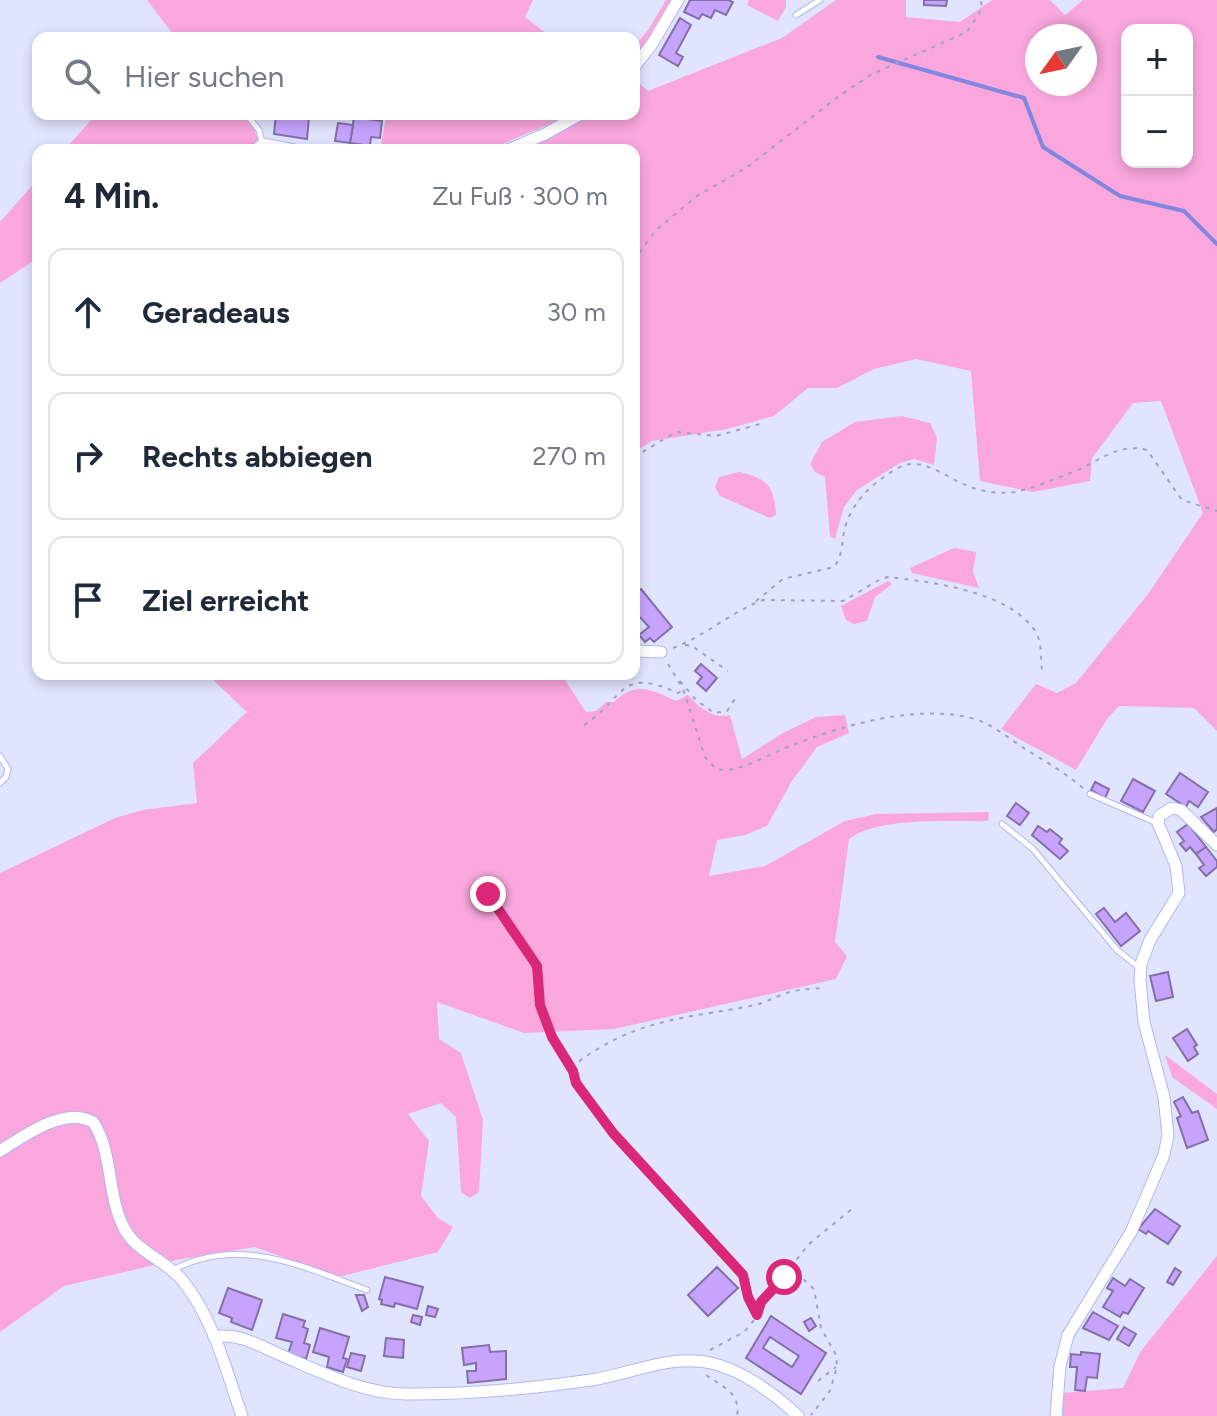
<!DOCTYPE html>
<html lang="de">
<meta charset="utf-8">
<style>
body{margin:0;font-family:Figtree,sans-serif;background:#f2f2f3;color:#1f2937}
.controls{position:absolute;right:24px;top:24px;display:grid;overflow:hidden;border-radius:16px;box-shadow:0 4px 12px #0003}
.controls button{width:72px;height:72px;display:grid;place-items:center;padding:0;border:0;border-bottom:2px solid #e0e1e3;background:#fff;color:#1f2937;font:40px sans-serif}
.compass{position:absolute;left:1025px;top:24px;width:72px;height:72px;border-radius:50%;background:#fff;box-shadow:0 4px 12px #0003;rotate:237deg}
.stop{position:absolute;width:24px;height:24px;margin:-18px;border:6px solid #db2777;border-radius:50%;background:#fff}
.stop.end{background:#db2777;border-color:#fff;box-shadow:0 2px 8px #0008}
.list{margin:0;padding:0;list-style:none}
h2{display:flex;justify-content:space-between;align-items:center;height:104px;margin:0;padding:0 32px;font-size:34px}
h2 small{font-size:26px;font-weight:400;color:#747a83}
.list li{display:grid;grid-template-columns:52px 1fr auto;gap:24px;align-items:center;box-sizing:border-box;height:128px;margin:0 16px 16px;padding:0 16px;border:2px solid #e0e1e3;border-radius:16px}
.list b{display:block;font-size:30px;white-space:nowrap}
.list em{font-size:26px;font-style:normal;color:#747a83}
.icon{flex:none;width:44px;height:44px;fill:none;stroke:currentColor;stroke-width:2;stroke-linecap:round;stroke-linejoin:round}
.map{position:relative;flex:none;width:1217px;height:1416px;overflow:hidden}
.search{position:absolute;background:#fff;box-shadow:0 4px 12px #0003;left:32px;top:32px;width:608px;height:88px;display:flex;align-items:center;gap:20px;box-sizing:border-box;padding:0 28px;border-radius:16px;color:#747a83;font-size:30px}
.panel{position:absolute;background:#fff;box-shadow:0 4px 12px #0003;left:32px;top:144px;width:608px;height:536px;border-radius:16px}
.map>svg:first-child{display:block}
.green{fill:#f9a7dd;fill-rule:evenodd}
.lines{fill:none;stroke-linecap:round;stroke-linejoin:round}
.stream{stroke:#8386de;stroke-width:4}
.building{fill:#c6a4fe;stroke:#8470a7;stroke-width:2;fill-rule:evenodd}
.lane-casing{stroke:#b1b7f2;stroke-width:7}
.street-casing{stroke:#b1b7f2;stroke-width:13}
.path{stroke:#a2a4bc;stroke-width:2;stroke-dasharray:4 6;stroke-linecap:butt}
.lane{stroke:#fff;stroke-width:5}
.street{stroke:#fff;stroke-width:11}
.route{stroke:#db2777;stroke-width:10}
</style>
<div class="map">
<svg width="1217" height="1416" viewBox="0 0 1217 1416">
<rect width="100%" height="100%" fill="#e1e4fd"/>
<g class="green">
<path d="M 147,0 L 533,0 L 525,17 L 552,38 L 167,38 L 172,33 Z"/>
<path d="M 666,0 L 673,0 L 634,61 L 634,47 L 648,30 Z"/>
<path d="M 749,0 L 786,0 L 786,7 L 778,21 L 747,5 Z"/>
<path d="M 836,0 L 906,0 L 906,17 L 960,22 L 992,0 L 1050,0 L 1065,15 L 1083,0 L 1217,0 L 1217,731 L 1194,708 L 1119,706 L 1107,719 L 1076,770 L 1001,729 L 1036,684 L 1057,693 L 1076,683 L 1148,594 L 1203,513 L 1161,401 L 1133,403 L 1092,458 L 1090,481 L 1033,492 L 980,481 L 971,371 L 916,359 L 874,369 L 837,388 L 808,388 L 774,416 L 727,429 L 652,441 L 634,452 L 634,150 L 518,150 L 590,114 L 634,114 L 634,79 L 648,91 L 782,38 ZM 1127,30 L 1187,30 L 1187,162 L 1127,162 ZM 1037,36 L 1085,36 L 1085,84 L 1037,84 Z"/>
<path d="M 97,114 L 242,114 L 254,129 L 258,139 L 251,150 L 64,150 Z"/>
<path d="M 371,114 L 573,114 L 489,150 L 380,150 L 386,117 Z"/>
<path d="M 38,179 L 38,258 L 0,283 L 0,222 Z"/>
<path d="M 902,416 L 930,423 L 937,438 L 934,465 L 914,459 L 900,463 L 857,490 L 844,507 L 835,539 L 830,536 L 825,477 L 815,472 L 810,464 L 822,442 L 855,422 Z"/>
<path d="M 739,472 C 768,479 774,485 776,515 L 770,518 L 720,496 L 715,487 L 719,477 Z"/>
<path d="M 954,548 L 976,552 L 973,572 L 979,588 L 912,573 L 910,568 Z"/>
<path d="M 888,581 L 892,584 L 875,597 L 867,621 L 854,624 L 846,620 L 841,606 Z"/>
<path d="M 207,674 L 561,674 L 586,712 L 596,711 L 606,702 L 614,702 C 636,680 652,690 676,701 L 688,695 C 700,708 712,719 730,715 L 742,759 L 783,733 L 816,717 L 845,715 L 849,733 L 817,747 L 792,781 L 767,826 L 745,835 L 717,840 L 709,876 L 765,866 L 845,821 L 876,814 L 989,812 L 988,821 C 950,822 879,816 849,839 L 835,942 L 847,956 L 836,979 L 614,1029 L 524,1033 L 437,1002 L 439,1039 L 461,1053 L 483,1120 L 479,1192 L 470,1198 L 461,1192 L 456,1117 L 441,1103 L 408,1114 L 429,1141 L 421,1196 L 438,1218 L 453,1227 L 438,1252 L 338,1277 L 255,1247 L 176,1260 L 64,1286 L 0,1332 L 0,873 L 115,818 L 143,810 L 197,803 L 193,763 L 247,712 Z"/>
<path d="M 1165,1055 L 1217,1094 L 1217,1109 L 1172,1077 Z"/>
<path d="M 1217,1256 L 1217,1416 L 1063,1416 L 1062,1393 L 1123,1388 L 1141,1351 Z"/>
</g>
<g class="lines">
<path class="stream" d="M 878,57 L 1024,98 L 1043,147 L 1120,196 L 1184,211 L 1217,244"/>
</g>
<g class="building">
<path d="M 690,0 L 728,0 L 733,2 L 726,15 L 715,10 L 711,18 L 702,14 L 699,19 L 684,12 Z"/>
<path d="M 924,0 L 947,0 L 946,6 L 924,5 Z"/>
<path d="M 680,18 L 691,25 L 676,53 L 683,57 L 678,66 L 659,55 Z"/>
<path d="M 276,114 L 309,117 L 307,139 L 274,134 Z"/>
<path d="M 354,117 L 382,121 L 380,138 L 371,137 L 370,146 L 350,143 Z"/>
<path d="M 338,123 L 353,125 L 350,143 L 335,141 Z"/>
<path d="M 641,589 L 672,627 L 654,642 L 650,638 L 645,642 L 639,635 L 649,627 L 638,615 L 634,618 L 634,594 Z"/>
<path d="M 701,664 L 717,678 L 706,691 L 697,683 L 702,677 L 695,671 Z"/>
<path d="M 1180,773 L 1208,792 L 1198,807 L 1189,801 L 1186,807 L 1166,794 Z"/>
<path d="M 1133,779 L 1155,791 L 1143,812 L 1121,801 Z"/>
<path d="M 1095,782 L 1109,789 L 1105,798 L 1091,790 Z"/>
<path d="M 1016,803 L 1029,813 L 1020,825 L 1007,816 Z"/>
<path d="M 1217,808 L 1217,829 L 1214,832 L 1201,817 Z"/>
<path d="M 1188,824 L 1206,847 L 1196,854 L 1190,847 L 1186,851 L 1180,844 L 1184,841 L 1177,832 Z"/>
<path d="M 1038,826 L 1047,832 L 1050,829 L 1062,839 L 1059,843 L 1068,851 L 1060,859 L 1032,835 Z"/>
<path d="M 1206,847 L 1217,861 L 1217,867 L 1206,876 L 1199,868 L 1204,865 L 1196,854 Z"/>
<path d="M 1104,908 L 1115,922 L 1126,913 L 1140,931 L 1121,946 L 1096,914 Z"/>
<path d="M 1168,972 L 1173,997 L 1156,1001 L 1150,976 Z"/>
<path d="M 1187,1029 L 1197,1045 L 1194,1047 L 1198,1054 L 1188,1061 L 1173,1038 Z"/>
<path d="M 1183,1097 L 1192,1113 L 1198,1111 L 1208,1140 L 1187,1148 L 1177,1118 L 1181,1116 L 1174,1102 Z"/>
<path d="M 1155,1209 L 1180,1226 L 1168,1244 L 1148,1231 L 1146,1234 L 1138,1229 Z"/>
<path d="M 717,1267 L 738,1288 L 708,1316 L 688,1295 Z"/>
<path d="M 1175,1268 L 1181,1272 L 1173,1285 L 1167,1282 Z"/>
<path d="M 385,1277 L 423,1287 L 417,1309 L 395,1303 L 394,1307 L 381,1304 L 382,1300 L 379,1299 Z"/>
<path d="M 1113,1278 L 1125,1286 L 1130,1279 L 1144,1288 L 1128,1314 L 1123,1312 L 1120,1317 L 1103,1307 L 1113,1291 L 1107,1288 Z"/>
<path d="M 228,1288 L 262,1300 L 252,1330 L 231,1322 L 232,1318 L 219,1313 Z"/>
<path d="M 356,1295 L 364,1295 L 368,1307 L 362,1311 Z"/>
<path d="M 428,1306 L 438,1309 L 435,1317 L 426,1315 Z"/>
<path d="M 1093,1312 L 1118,1326 L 1109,1340 L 1083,1328 Z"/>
<path d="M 283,1314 L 305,1321 L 303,1327 L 308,1329 L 304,1343 L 310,1345 L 306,1359 L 288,1354 L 292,1342 L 276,1338 Z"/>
<path d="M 413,1315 L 422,1317 L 420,1325 L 411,1322 Z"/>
<path d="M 771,1316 L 826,1353 L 801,1394 L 746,1358 ZM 770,1337 L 799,1356 L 792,1367 L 763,1348 Z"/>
<path d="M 811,1318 L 816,1326 L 809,1331 L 804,1322 Z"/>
<path d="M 1124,1327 L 1136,1334 L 1129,1346 L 1117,1339 Z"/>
<path d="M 320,1328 L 349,1337 L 343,1358 L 347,1359 L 343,1372 L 327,1367 L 329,1357 L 313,1352 Z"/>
<path d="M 386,1338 L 404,1340 L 403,1358 L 384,1356 Z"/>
<path d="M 489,1345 L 490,1352 L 506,1351 L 506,1379 L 468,1383 L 467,1371 L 476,1371 L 476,1363 L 464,1365 L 462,1348 Z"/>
<path d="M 1081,1352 L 1100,1354 L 1097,1378 L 1087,1377 L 1085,1391 L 1075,1390 L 1077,1367 L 1070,1367 L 1071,1354 L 1081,1355 Z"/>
<path d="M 351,1353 L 365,1356 L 361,1371 L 347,1367 Z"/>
</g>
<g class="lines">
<g class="lane-casing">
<g id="lane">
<path d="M 796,15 L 820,0"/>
<path d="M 246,114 L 259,130 L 262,143"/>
<path d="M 0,756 L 8,769 L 6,777 L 0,783"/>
<path d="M 1090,794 L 1157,823"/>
<path d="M 1002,824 L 1033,849 L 1117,950 L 1140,968"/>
<path d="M 173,1270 C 239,1235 304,1267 367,1290"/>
</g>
</g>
<g class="street-casing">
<g id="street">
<path d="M 634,67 L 652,44 L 678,0"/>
<path d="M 256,150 L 263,144 L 294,150"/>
<path d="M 508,150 L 545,134 L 581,114"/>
<path d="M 634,651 L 661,652"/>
<path d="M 0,1151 C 24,1136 64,1106 93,1122 C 113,1151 107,1196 124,1228 C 136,1252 166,1260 183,1281 C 214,1320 226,1370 242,1416"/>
<path d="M 214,1337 C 238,1332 262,1347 283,1356 C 323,1373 366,1395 410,1394 C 467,1394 536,1388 591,1380 C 631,1374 670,1354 711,1363 C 742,1370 775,1394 798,1416"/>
<path d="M 1056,1416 L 1060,1366 L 1068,1335 L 1131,1232 L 1164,1155 L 1168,1135 L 1164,1097 L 1144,1022 L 1140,980 L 1141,964 L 1150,940 L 1179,893 L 1176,866 L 1158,823 L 1159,816 L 1172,808 L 1181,810 L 1217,845"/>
</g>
</g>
<g class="path">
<path d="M 634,261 L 655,231 L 697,196 L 746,168 L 839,96 L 872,74 L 967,32 L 982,9 L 981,0"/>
<path d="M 634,457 L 676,432 L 716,436 L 764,423"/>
<path d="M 756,601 L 783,579 L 834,567 C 842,557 842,544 844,532 C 850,503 873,482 898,468 C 921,455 945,477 966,485 C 981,492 999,494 1015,492 C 1034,488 1055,479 1073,472 C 1098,462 1119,442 1147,450 L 1182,500 L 1217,511"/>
<path d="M 685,645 L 692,646 L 728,671"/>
<path d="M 673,648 C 705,636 731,612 763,600 L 843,601 L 879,580 L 888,577 C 932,582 1005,591 1033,628 C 1043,640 1040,656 1042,670"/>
<path d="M 668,664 L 683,689 L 705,757 L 716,769 C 740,774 768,754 790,746 C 843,725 919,703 975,719 C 993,725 1007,737 1022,747 C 1043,760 1064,772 1083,788"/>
<path d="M 680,681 L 696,700 L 714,713 L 727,711 L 737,696"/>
<path d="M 584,725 C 626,698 618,666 678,693 L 682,690"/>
<path d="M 488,894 L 537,966 L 540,1005 L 552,1037 L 573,1071 L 576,1083 L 613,1133 L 709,1241 L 743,1275 L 748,1297 L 757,1315"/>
<path d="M 574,1070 C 577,1060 587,1056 596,1050 C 649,1017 697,1017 755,1005 C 768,1002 778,995 790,992 C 800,989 811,989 821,988"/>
<path d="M 785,1277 L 800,1276 L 814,1289 L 821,1328 L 836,1355 L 837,1366 L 830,1391 L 811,1415"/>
<path d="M 710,1350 L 744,1332 L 755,1319 L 761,1302 L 774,1285 L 794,1268 L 797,1259 L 809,1244 L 853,1208"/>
<path d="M 706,1375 C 723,1387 741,1393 737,1416"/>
<path d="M 818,1381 L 836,1367"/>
</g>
<use href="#lane" class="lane"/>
<use href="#street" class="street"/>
</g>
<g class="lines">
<path class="route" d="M 488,894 L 537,966 L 540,1005 L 552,1037 L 573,1071 L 576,1083 L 613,1133 L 743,1275 L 748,1297 L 757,1315 L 761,1302 L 784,1277"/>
</g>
</svg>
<div class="controls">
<button>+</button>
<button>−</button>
</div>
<svg class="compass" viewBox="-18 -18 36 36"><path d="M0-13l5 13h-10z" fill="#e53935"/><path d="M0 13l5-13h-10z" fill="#747a83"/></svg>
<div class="stop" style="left:784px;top:1277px"></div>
<div class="stop end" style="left:488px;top:894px"></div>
<div class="search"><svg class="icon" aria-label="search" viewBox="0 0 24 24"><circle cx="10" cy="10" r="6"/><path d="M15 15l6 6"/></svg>Hier suchen</div>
<section class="panel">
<h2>4 Min.<small>Zu Fuß · 300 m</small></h2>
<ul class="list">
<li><svg class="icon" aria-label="ahead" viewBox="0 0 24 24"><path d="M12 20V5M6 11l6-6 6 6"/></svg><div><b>Geradeaus</b></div><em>30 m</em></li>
<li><svg class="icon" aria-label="right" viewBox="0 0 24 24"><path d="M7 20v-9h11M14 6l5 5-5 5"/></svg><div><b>Rechts abbiegen</b></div><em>270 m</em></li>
<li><svg class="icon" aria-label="arrive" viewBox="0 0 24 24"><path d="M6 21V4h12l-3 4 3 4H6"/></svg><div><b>Ziel erreicht</b></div></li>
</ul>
</section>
</div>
